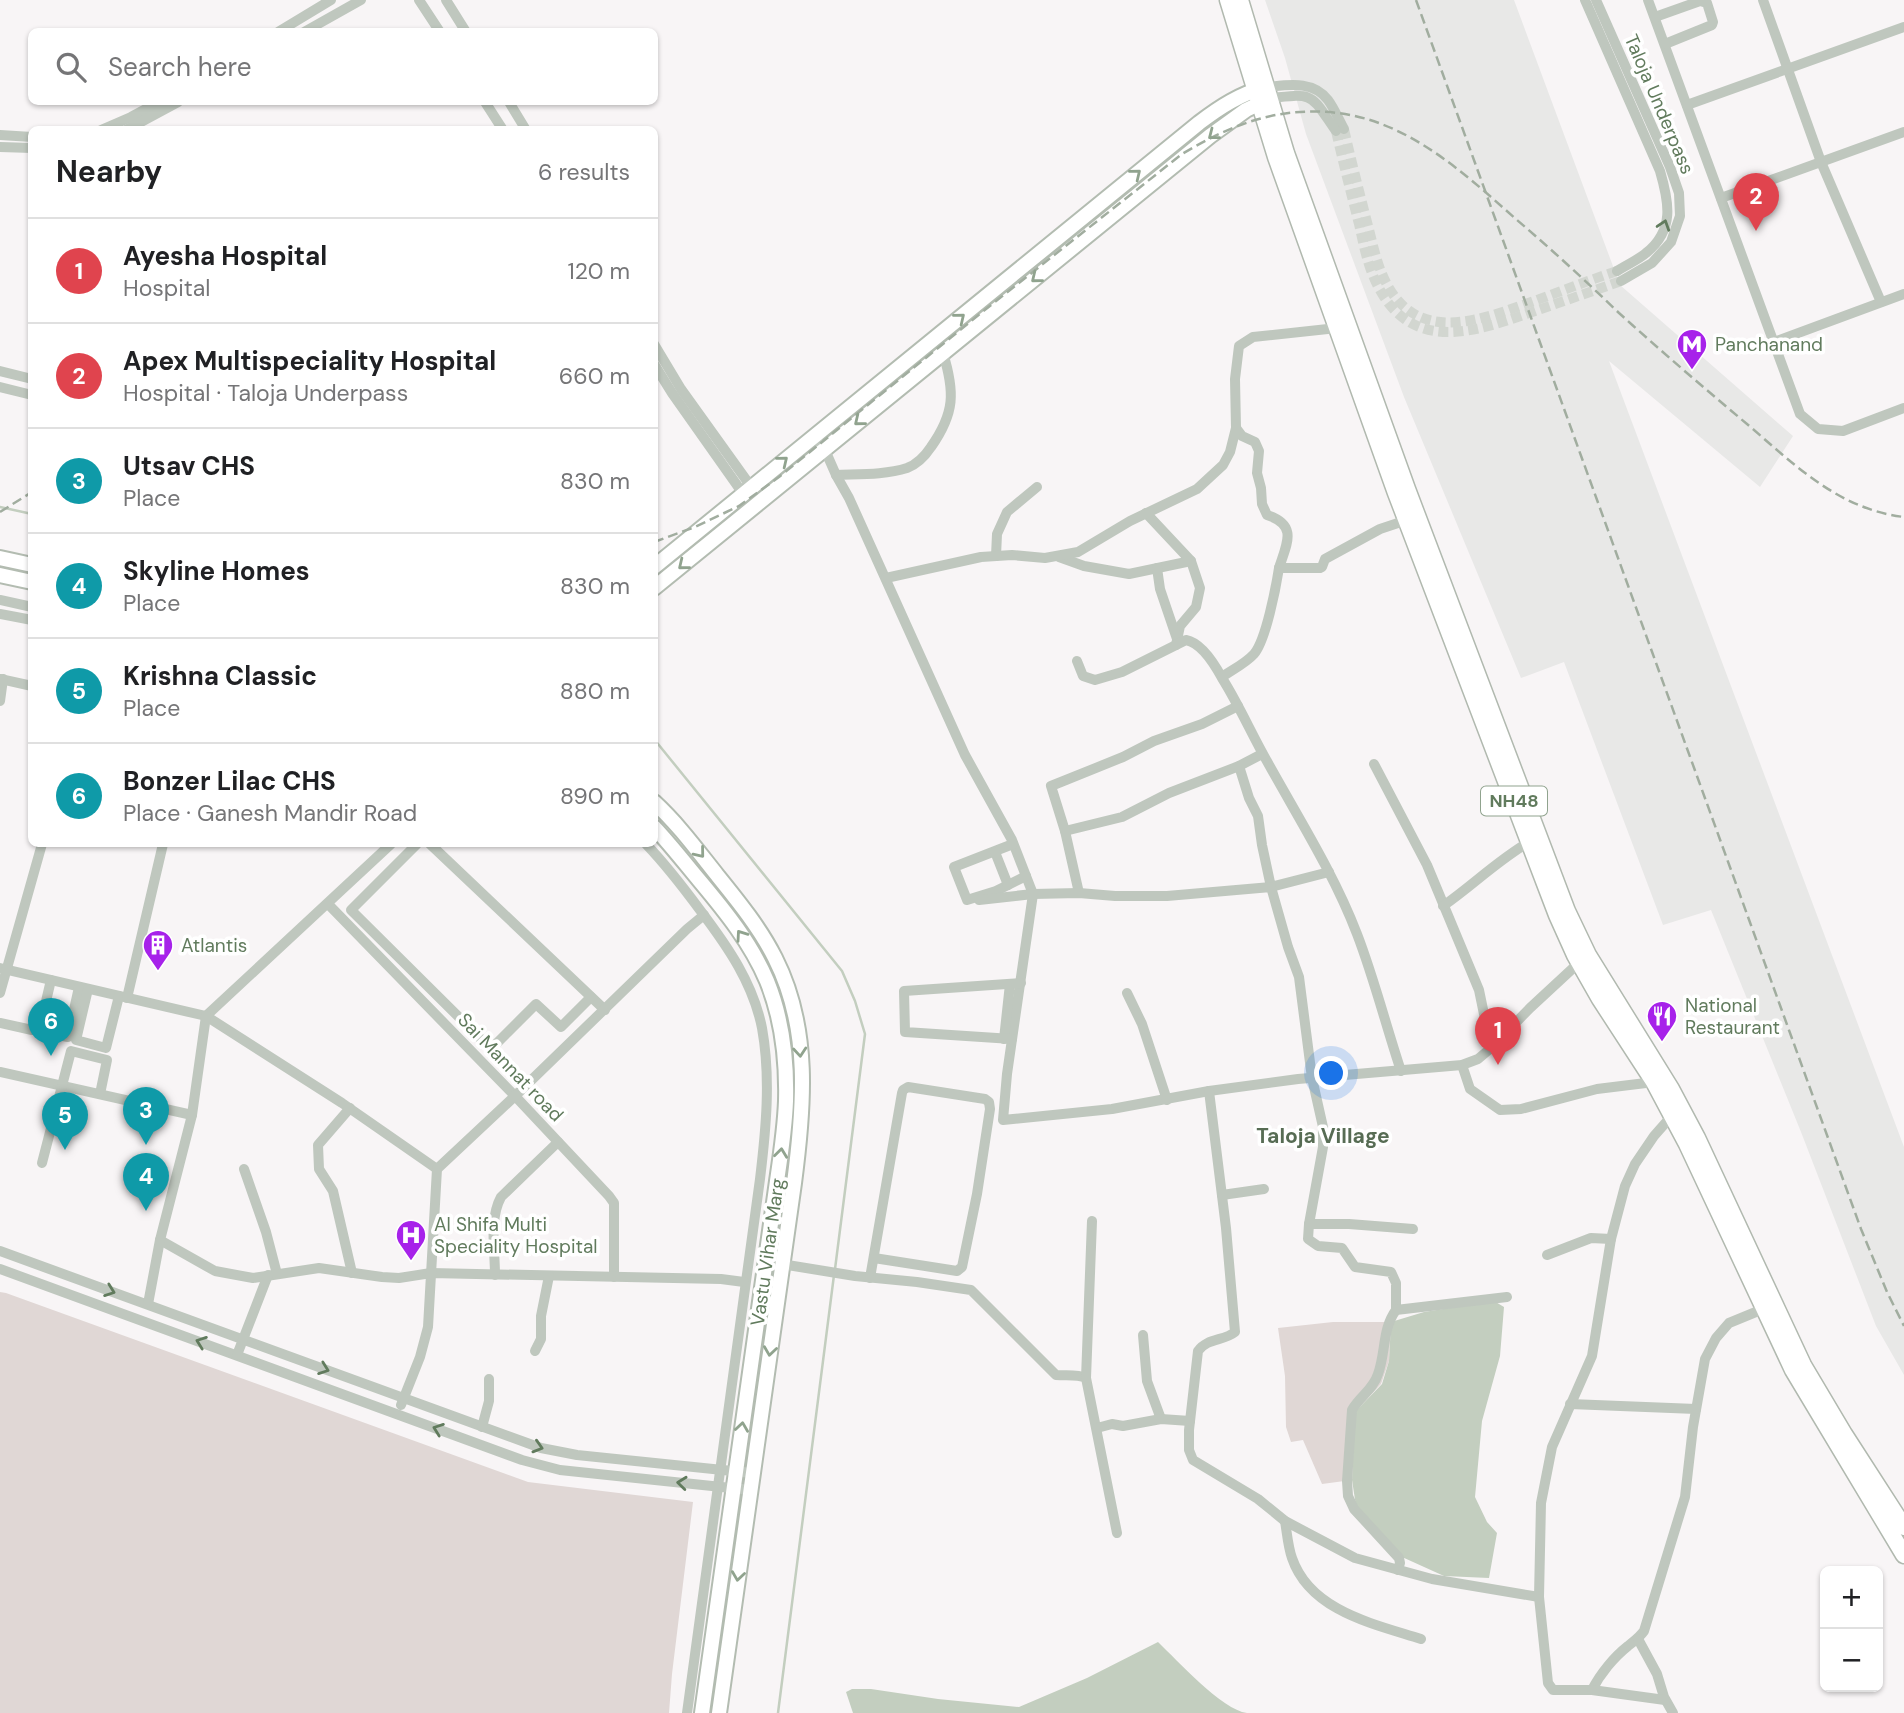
<!DOCTYPE html>
<meta charset="utf-8">
<style>
body{margin:0;font-family:"DM Sans",sans-serif;background:#f6f6f6;color:#202124}
.controls{position:absolute;right:21px;bottom:21px;display:grid;overflow:hidden;border-radius:10px;box-shadow:0 2px 5px #0004}
.controls button{width:63px;height:63px;display:grid;place-items:center;padding:0;border:0;border-bottom:2px solid #e0e0e0;background:#fff;color:#202124;font:35px sans-serif}
.you{position:absolute;left:1332px;top:1074px;width:24px;height:24px;margin:-18px;border:5px solid #fff;border-radius:50%;background:#1a73e8;box-shadow:0 0 0 10px #1a73e833}
.badge{display:grid;place-items:center;width:46px;height:46px;border-radius:50%;background:#0b8043;color:#fff;font-size:23px;font-weight:700}
.pin{position:absolute;translate:-50% -58px;filter:drop-shadow(0 2px 4px #0008)}
.pin::after{content:'';position:absolute;top:37px;width:24px;height:21px;background:inherit;clip-path:polygon(0 0,100% 0,50% 100%)}
.list{margin:0;padding:0;list-style:none}
h2{display:flex;justify-content:space-between;align-items:center;height:91px;margin:0;padding:0 28px;font-size:30px}
h2 small{font-size:23px;font-weight:400;color:#757577}
.list li{display:grid;grid-template-columns:46px 1fr auto;gap:21px;align-items:center;box-sizing:border-box;height:105px;padding:0 28px;border-top:2px solid #e0e0e0}
.list b{display:block;font-size:26px;white-space:nowrap}
.list p{margin:0;font-size:23px;white-space:nowrap;color:#757577}
.list em{font-size:23px;font-style:normal;color:#757577}
.icon{flex:none;width:38px;height:38px;fill:none;stroke:currentColor;stroke-width:2;stroke-linecap:round;stroke-linejoin:round}
.map{position:relative;flex:none;width:1904px;height:1713px;overflow:hidden}
.search{position:absolute;background:#fff;box-shadow:0 2px 5px #0004;left:28px;top:28px;width:630px;height:77px;display:flex;align-items:center;gap:18px;box-sizing:border-box;padding:0 24px;border-radius:10px;color:#757577;font-size:26px}
.panel{position:absolute;background:#fff;box-shadow:0 2px 5px #0004;left:28px;top:126px;width:630px;height:721px;border-radius:10px}
.map>svg:first-child{display:block}
.built{fill:#e8e8e7}
.green{fill:#e0d7d5}
.water{fill:#c3cebf}
.lines{fill:none;stroke-linecap:round;stroke-linejoin:round}
.stream{stroke:#c3cebf;stroke-width:2.5}
.minor-tunnel{stroke:#d2d6d0;stroke-width:10;stroke-dasharray:10 5;stroke-linecap:butt}
.major-casing{stroke:#b3bcb1;stroke-width:18}
.highway-casing{stroke:#b1b9af;stroke-width:19}
.minor{stroke:#bfc7be;stroke-width:10}
.major{stroke:#fff;stroke-width:14}
.highway{stroke:#fff;stroke-width:16}
.rail{stroke:#a1ad9f;stroke-width:2.5;stroke-dasharray:10 5;stroke-linecap:butt}
.oneway{stroke:#90a38e}
.oneway2{stroke:#617b5d}
.labels{text-anchor:middle;stroke-width:7;stroke-linejoin:round;paint-order:stroke}
.shield{fill:#fff;stroke:#90a38e;stroke-width:2}
.shield-label{font-size:18px;font-weight:bold;fill:#617b5d}
.street-label{font-size:19px;fill:#617b5d;stroke:#fff}
.poi-label{font-size:19px;fill:#617b5d;stroke:#fff;text-anchor:start}
.neighbourhood-label{font-size:21px;font-weight:bold;fill:#576c54;stroke:#fff}
</style>
<div class="map">
<svg width="1904" height="1713" viewBox="0 0 1904 1713">
<rect width="100%" height="100%" fill="#f8f5f6"/>
<path class="built" d="M 1265,0 L 1514,0 L 1620,285 L 1793,436 L 1760,487 L 1609,361 L 1904,1147 L 1904,1375 L 1876,1326 L 1801,1132 L 1711,910 L 1663,925 L 1564,662 L 1521,678 L 1404,397 L 1306,134 L 1285,58 Z"/>
<g class="green">
<path d="M 0,1292 L 6,1293 L 528,1482 L 693,1502 L 672,1674 L 669,1713 L 0,1713 Z"/>
<path d="M 1333,1322 L 1391,1322 L 1389,1361 L 1381,1384 L 1355,1412 L 1352,1480 L 1322,1484 L 1303,1440 L 1291,1442 L 1286,1427 L 1285,1376 L 1278,1328 Z"/>
</g>
<g class="water">
<path d="M 1494,1301 L 1504,1307 L 1500,1356 L 1482,1421 L 1475,1497 L 1487,1522 L 1497,1533 L 1489,1578 L 1444,1576 L 1402,1557 L 1356,1506 L 1352,1480 L 1355,1412 L 1382,1384 L 1389,1361 L 1391,1322 L 1424,1312 Z"/>
<path d="M 1158,1642 C 1178,1661 1222,1710 1247,1713 L 853,1713 L 846,1692 L 852,1689 L 871,1689 L 938,1699 L 1019,1707 L 1087,1678 Z"/>
</g>
<g class="lines">
<g class="stream">
<path d="M 0,507 L 32,514"/>
<path d="M 654,739 L 842,971 L 855,1001 L 865,1034 L 835,1269"/>
<path d="M 778,1713 L 834,1275"/>
</g>
<g class="minor-tunnel">
<path d="M 1344,129 C 1351,160 1359,191 1367,222 C 1373,244 1377,268 1389,288 C 1423,346 1488,317 1537,300 C 1564,290 1590,280 1617,271"/>
<path d="M 1336,131 C 1343,162 1351,193 1359,224 C 1364,246 1368,269 1380,290 C 1416,355 1480,330 1535,311 C 1564,301 1593,291 1621,281"/>
</g>
<g class="major-casing">
<g id="major">
<path d="M 0,558 L 32,565"/>
<path d="M 654,567 L 1199,123 C 1220,107 1240,94 1266,87"/>
<path d="M 0,575 L 32,582"/>
<path d="M 654,588 L 1210,136 L 1246,110 L 1269,99"/>
<path d="M 654,802 C 678,824 697,850 717,875 C 738,901 760,928 775,958 C 811,1029 804,1107 794,1183 L 719,1713"/>
<path d="M 654,827 C 670,844 684,862 699,880 C 725,911 751,943 767,981 C 782,1018 787,1062 786,1101 C 785,1128 781,1154 777,1181 L 702,1713"/>
</g>
</g>
<g class="highway-casing">
<g id="highway">
<path d="M 1228,0 L 1276,157 L 1396,493 L 1557,915 L 1575,955 L 1600,999 L 1654,1082 L 1687,1144 L 1793,1370 L 1904,1555"/>
<path d="M 1240,0 L 1286,153 L 1407,489 L 1567,911 L 1588,955 L 1671,1089 L 1697,1138 L 1803,1365 L 1844,1434 L 1904,1527"/>
</g>
</g>
<g class="minor">
<path d="M 419,0 L 440,32"/>
<path d="M 446,0 L 466,32"/>
<path d="M 1585,0 L 1660,171 C 1669,202 1675,230 1646,253 C 1638,260 1626,265 1617,271"/>
<path d="M 1596,0 L 1670,167 L 1679,193 L 1680,216 L 1671,242 L 1652,263 L 1621,281"/>
<path d="M 1648,0 L 1800,414 L 1818,429 L 1843,431 L 1904,408"/>
<path d="M 1763,0 L 1821,162 L 1881,302"/>
<path d="M 1655,17 L 1700,1 L 1707,3 L 1713,22 L 1712,25 L 1665,44"/>
<path d="M 278,32 L 331,0"/>
<path d="M 304,32 L 361,0"/>
<path d="M 1267,87 C 1288,85 1313,80 1328,100 C 1334,108 1339,120 1344,129"/>
<path d="M 1270,98 C 1316,93 1310,94 1336,131"/>
<path d="M 485,102 L 503,130"/>
<path d="M 509,102 L 526,130"/>
<path d="M 1687,105 L 1904,27"/>
<path d="M 101,130 L 131,117 L 159,102"/>
<path d="M 126,130 L 178,102"/>
<path d="M 0,135 L 32,137"/>
<path d="M 0,147 L 32,148"/>
<path d="M 1721,198 L 1904,132"/>
<path d="M 1774,342 L 1904,294"/>
<path d="M 654,344 L 681,389 L 752,488"/>
<path d="M 654,364 L 672,393 L 744,495"/>
<path d="M 0,371 L 32,379"/>
<path d="M 0,387 L 32,395"/>
<path d="M 1236,428 L 1242,436 L 1255,442 L 1259,451 L 1257,473 L 1261,488 L 1262,504 L 1267,515 C 1298,525 1287,543 1279,568"/>
<path d="M 820,444 L 825,450 L 836,475 L 849,498 L 965,755 L 1012,840 L 1033,894 L 1007,1074 L 1003,1120 L 1112,1109 L 1209,1091 L 1298,1079 L 1462,1065 L 1478,1059 L 1491,1048 L 1530,1008 L 1584,958"/>
<path d="M 836,475 C 858,474 885,475 907,468 C 918,464 925,456 931,447 C 955,413 955,392 943,353"/>
<path d="M 1146,513 L 1191,561 L 1200,588 L 1196,607 L 1180,626 L 1176,645"/>
<path d="M 996,556 L 997,534 L 1007,512 L 1037,487"/>
<path d="M 1059,557 L 1084,566 L 1129,574 L 1191,561"/>
<path d="M 1157,568 L 1160,589 L 1177,639"/>
<path d="M 886,578 L 981,557 L 1012,555 L 1045,558 L 1078,552 L 1130,521 L 1197,489 L 1223,465 L 1230,452 L 1236,428 L 1235,379 L 1239,346 L 1253,337 L 1337,328"/>
<path d="M 0,600 L 32,607"/>
<path d="M 0,614 L 32,620"/>
<path d="M 1077,661 L 1083,676 L 1095,680 L 1122,672 L 1186,640 C 1202,643 1215,665 1222,678 C 1239,705 1252,735 1268,763 C 1299,819 1334,874 1357,934 C 1374,978 1386,1026 1401,1071"/>
<path d="M 1222,677 C 1232,670 1246,663 1254,654 C 1266,640 1276,587 1279,568 L 1320,568 L 1322,567 L 1325,559 L 1380,529 L 1407,520"/>
<path d="M 0,679 L 32,686"/>
<path d="M 0,701 L 3,679"/>
<path d="M 1374,764 L 1427,865 L 1479,990 L 1491,1048"/>
<path d="M 1239,766 L 1249,798 L 1258,816 L 1262,845 L 1271,887 L 1329,872"/>
<path d="M 1065,831 L 1122,817 L 1169,793 L 1239,766 L 1262,754"/>
<path d="M 417,844 L 351,910 L 491,1049 L 536,1004 L 561,1027 L 591,997"/>
<path d="M 430,844 L 605,1010"/>
<path d="M 646,844 C 666,865 683,887 700,910 C 728,947 753,983 762,1028 C 771,1078 766,1129 760,1179 L 687,1713"/>
<path d="M 1013,844 L 954,867 L 967,900 L 996,891 L 1026,876"/>
<path d="M 995,852 L 1008,885"/>
<path d="M 1079,893 L 1065,831 L 1051,786 L 1123,757 L 1154,741 L 1202,724 L 1238,706"/>
<path d="M 979,900 L 1033,894 L 1079,893 L 1115,896 L 1167,896 L 1271,887 L 1288,947 L 1299,977 L 1312,1078 L 1323,1127 L 1323,1147 L 1309,1224 L 1308,1239 L 1318,1246 L 1342,1248 L 1355,1267 L 1391,1272 L 1396,1283 L 1396,1310"/>
<path d="M 328,904 L 515,1096 L 609,1196 L 614,1203 L 614,1277"/>
<path d="M 1443,906 C 1473,885 1498,860 1529,842"/>
<path d="M 0,968 L 206,1016 L 342,1103 L 437,1169"/>
<path d="M 51,980 L 39,1031 L 68,1037 L 79,987"/>
<path d="M 88,989 L 76,1040 L 106,1048 L 119,996"/>
<path d="M 0,993 L 42,844"/>
<path d="M 1127,993 L 1142,1024 L 1167,1100"/>
<path d="M 127,998 L 163,844"/>
<path d="M 206,1016 L 391,844"/>
<path d="M 0,1023 L 32,1030 L 35,1018"/>
<path d="M 1004,1039 L 1010,984"/>
<path d="M 1012,1039 L 905,1032 L 904,991 L 1021,983"/>
<path d="M 1462,1065 L 1470,1089 L 1500,1110 L 1521,1109 L 1597,1089 L 1654,1082"/>
<path d="M 0,1072 L 192,1115"/>
<path d="M 1209,1091 L 1226,1228 L 1235,1332 C 1224,1341 1207,1338 1198,1351 L 1189,1430 L 1189,1450 L 1193,1460 L 1258,1499 L 1285,1521 L 1355,1558 L 1432,1579 L 1539,1597"/>
<path d="M 350,1108 L 318,1145 L 319,1169 L 333,1191 L 352,1273"/>
<path d="M 1676,1111 L 1654,1136 L 1635,1164 L 1625,1186 L 1611,1239 L 1592,1356 L 1552,1447 L 1541,1503 L 1539,1597 L 1548,1683 L 1553,1690 L 1592,1690 C 1600,1674 1614,1657 1628,1646 C 1634,1641 1639,1638 1644,1631 L 1685,1497 L 1693,1427 L 1705,1359 L 1716,1338 L 1729,1323 L 1768,1307"/>
<path d="M 42,1163 L 71,1051 L 107,1060 L 100,1094"/>
<path d="M 244,1169 L 266,1232 L 277,1274"/>
<path d="M 1222,1195 L 1264,1189"/>
<path d="M 1309,1224 L 1349,1224 L 1413,1229"/>
<path d="M 160,1240 L 215,1271 L 253,1278 L 319,1268 L 382,1277 L 399,1278 L 431,1273 L 721,1279 L 744,1282"/>
<path d="M 0,1251 L 541,1448 L 577,1455 L 752,1473"/>
<path d="M 1547,1255 L 1591,1238 L 1611,1239"/>
<path d="M 775,1263 L 855,1276 L 917,1282 L 971,1290 L 1056,1375 C 1066,1376 1077,1374 1086,1378 L 1117,1533"/>
<path d="M 0,1269 L 522,1460 L 560,1470 L 750,1490"/>
<path d="M 495,1275 C 495,1250 489,1219 501,1197 L 558,1142"/>
<path d="M 870,1278 L 902,1093 L 903,1090 L 908,1087 L 985,1099 L 989,1102 L 990,1109 L 977,1194 L 962,1267 L 957,1271 L 874,1258"/>
<path d="M 148,1304 L 160,1240 L 192,1115 L 206,1016"/>
<path d="M 1143,1335 L 1147,1381 L 1161,1419"/>
<path d="M 535,1351 L 541,1339 L 541,1316 L 549,1276"/>
<path d="M 237,1355 L 268,1275"/>
<path d="M 1086,1378 L 1092,1221"/>
<path d="M 1570,1404 L 1696,1409"/>
<path d="M 401,1405 L 420,1357 L 428,1327 L 437,1169 L 515,1096 L 687,929 L 704,915"/>
<path d="M 482,1427 L 489,1401 L 489,1379"/>
<path d="M 1097,1428 L 1112,1424 L 1123,1426 L 1161,1419 L 1190,1421"/>
<path d="M 1285,1521 C 1287,1533 1288,1547 1292,1558 C 1310,1611 1374,1624 1421,1639"/>
<path d="M 1398,1570 L 1400,1563 L 1399,1558 L 1354,1509 L 1348,1496 L 1347,1481 L 1352,1410 C 1360,1396 1373,1390 1378,1374 C 1386,1352 1382,1329 1396,1310 L 1507,1297"/>
<path d="M 1638,1639 L 1657,1674 L 1664,1697 L 1673,1713"/>
<path d="M 1592,1690 L 1665,1700"/>
</g>
<use href="#major" class="major"/>
<use href="#highway" class="highway"/>
<g class="rail">
<path d="M 1416,0 L 1861,1229 L 1887,1292 L 1904,1326"/>
<path d="M 0,512 L 32,492"/>
<path d="M 654,542 L 695,527 L 739,506 L 779,477 L 986,309 L 1182,154 C 1232,124 1279,106 1338,113 C 1410,122 1465,174 1517,220 C 1552,250 1586,281 1619,313 C 1661,351 1704,388 1747,424 C 1795,465 1838,509 1904,517"/>
</g>
</g>
<defs><path id="oneway-chevron" d="M-2-3.5L2.5 0L-2 3.5" fill="none" stroke-width="1.6" stroke-linecap="round" stroke-linejoin="round" transform="scale(1.75)"/></defs>
<g class="oneway">
<use href="#oneway-chevron" transform="translate(1213 135) rotate(142)"/>
<use href="#oneway-chevron" transform="translate(1136 174) rotate(-39)"/>
<use href="#oneway-chevron" transform="translate(1036 278) rotate(141)"/>
<use href="#oneway-chevron" transform="translate(960 318) rotate(-39)"/>
<use href="#oneway-chevron" transform="translate(859 421) rotate(141)"/>
<use href="#oneway-chevron" transform="translate(783 461) rotate(-39)"/>
<use href="#oneway-chevron" transform="translate(683 565) rotate(141)"/>
<use href="#oneway-chevron" transform="translate(700 853) rotate(51)"/>
<use href="#oneway-chevron" transform="translate(741 935) rotate(-125)"/>
<use href="#oneway-chevron" transform="translate(800 1052) rotate(85)"/>
<use href="#oneway-chevron" transform="translate(781 1153) rotate(-83)"/>
<use href="#oneway-chevron" transform="translate(770 1351) rotate(98)"/>
<use href="#oneway-chevron" transform="translate(742 1427) rotate(-82)"/>
<use href="#oneway-chevron" transform="translate(738 1576) rotate(98)"/>
</g>
<g class="oneway2">
<use href="#oneway-chevron" transform="translate(1664 225) rotate(-72)"/>
<use href="#oneway-chevron" transform="translate(110 1291) rotate(20)"/>
<use href="#oneway-chevron" transform="translate(201 1342) rotate(-160)"/>
<use href="#oneway-chevron" transform="translate(324 1369) rotate(20)"/>
<use href="#oneway-chevron" transform="translate(438 1429) rotate(-160)"/>
<use href="#oneway-chevron" transform="translate(538 1447) rotate(17)"/>
<use href="#oneway-chevron" transform="translate(682 1483) rotate(-174)"/>
</g>
<defs>
<g id="metro-pin" transform="scale(1.575)"><path d="M0 17L-7.5 6A9.5 9.5 0 1 1 7.5 6Z" fill="#a722ea" stroke="#fff"/><path d="M-5.5 5V-5H-3L0 0L3-5H5.5V5H3V-.5L0 4L-3-.5V5Z" fill="#fff"/></g>
<g id="building-pin" transform="scale(1.575)"><path d="M0 17L-7.5 6A9.5 9.5 0 1 1 7.5 6Z" fill="#a722ea" stroke="#fff"/><path d="M-4-6H4V6H1V3H-1V6H-4ZM-2.5-4.3h1.7v1.8h-1.7ZM.8-4.3h1.7v1.8H.8ZM-2.5-1h1.7V.8h-1.7ZM.8-1h1.7V.8H.8Z" fill="#fff"/></g>
<g id="restaurant-pin" transform="scale(1.575)"><path d="M0 17L-7.5 6A9.5 9.5 0 1 1 7.5 6Z" fill="#a722ea" stroke="#fff"/><path d="M-5-6h1v4h1v-4h1v4h1v-4h1v5L-1.5 .5V6h-2V.5L-5-1ZM5-6V6H3V1.5H1.5Q1.5-4 5-6Z" fill="#fff"/></g>
<g id="hospital-pin" transform="scale(1.575)"><path d="M0 17L-7.5 6A9.5 9.5 0 1 1 7.5 6Z" fill="#a722ea" stroke="#fff"/><path d="M-5-5h3v3.5h4V-5h3V5h-3V1.5h-4V5h-3Z" fill="#fff"/></g>
</defs>
<g fill-rule="evenodd">
<use href="#metro-pin" x="1692" y="344"/>
<use href="#building-pin" x="158" y="945"/>
<use href="#restaurant-pin" x="1662" y="1016"/>
<use href="#hospital-pin" x="411" y="1235"/>
</g>
<g class="labels">
<rect class="shield" x="1481" y="786.5" width="66" height="29" rx="5"/>
<g class="shield-label">
<text x="1514" y="807">NH48</text>
</g>
<g class="street-label">
<text transform="translate(1660 104) rotate(67)" y="7">Taloja Underpass</text>
<text transform="translate(511 1067) rotate(46)" y="7">Sai Mannat road</text>
<text transform="translate(767 1252) rotate(-82)" y="7">Vastu Vihar Marg</text>
</g>
<g class="poi-label">
<text x="1715" y="351">Panchanand</text>
<text x="181" y="952">Atlantis</text>
<text x="1685" y="1012">National<tspan x="1685" dy="22">Restaurant</tspan></text>
<text x="434" y="1231">Al Shifa Multi<tspan x="434" dy="22">Speciality Hospital</tspan></text>
</g>
<g class="neighbourhood-label">
<text x="1323" y="1143">Taloja Village</text>
</g>
</g>
</svg>
<div class="controls">
<button>+</button>
<button>−</button>
</div>
<div class="you"></div>
<div class="pin badge" style="left:1498px;top:1065px;background:#e0444e">1</div>
<div class="pin badge" style="left:1756px;top:231px;background:#e0444e">2</div>
<div class="pin badge" style="left:146px;top:1145px;background:#0f9aa8">3</div>
<div class="pin badge" style="left:146px;top:1211px;background:#0f9aa8">4</div>
<div class="pin badge" style="left:65px;top:1150px;background:#0f9aa8">5</div>
<div class="pin badge" style="left:51px;top:1056px;background:#0f9aa8">6</div>
<div class="search"><svg class="icon" aria-label="search" viewBox="0 0 24 24"><circle cx="10" cy="10" r="6"/><path d="M15 15l6 6"/></svg>Search here</div>
<section class="panel">
<h2>Nearby<small>6 results</small></h2>
<ul class="list">
<li><span class="badge" style="background:#e0444e">1</span><div><b>Ayesha Hospital</b><p>Hospital</p></div><em>120 m</em></li>
<li><span class="badge" style="background:#e0444e">2</span><div><b>Apex Multispeciality Hospital</b><p>Hospital · Taloja Underpass</p></div><em>660 m</em></li>
<li><span class="badge" style="background:#0f9aa8">3</span><div><b>Utsav CHS</b><p>Place</p></div><em>830 m</em></li>
<li><span class="badge" style="background:#0f9aa8">4</span><div><b>Skyline Homes</b><p>Place</p></div><em>830 m</em></li>
<li><span class="badge" style="background:#0f9aa8">5</span><div><b>Krishna Classic</b><p>Place</p></div><em>880 m</em></li>
<li><span class="badge" style="background:#0f9aa8">6</span><div><b>Bonzer Lilac CHS</b><p>Place · Ganesh Mandir Road</p></div><em>890 m</em></li>
</ul>
</section>
</div>
